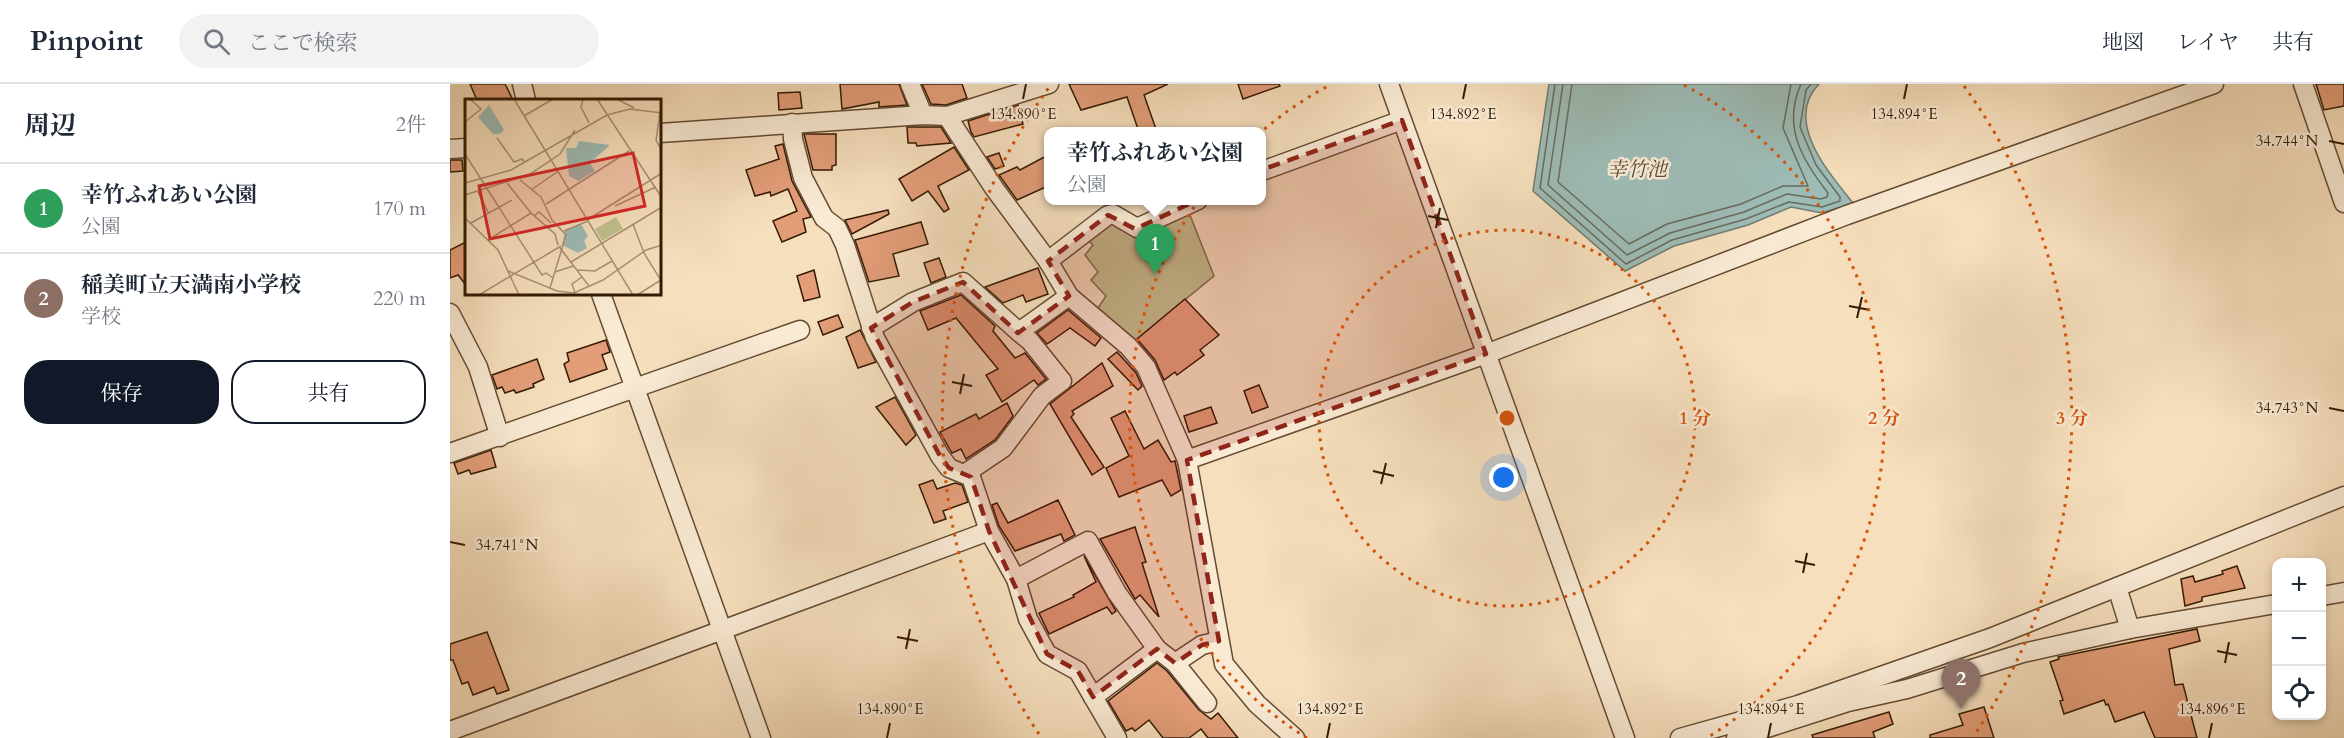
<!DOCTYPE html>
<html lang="ja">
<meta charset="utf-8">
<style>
body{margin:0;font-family:Cardo,"Noto Serif JP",serif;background:#f2f2f3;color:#1f2937}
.controls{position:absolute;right:18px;bottom:18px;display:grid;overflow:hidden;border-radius:12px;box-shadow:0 3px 9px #0003}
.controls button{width:54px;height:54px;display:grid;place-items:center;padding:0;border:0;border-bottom:2px solid #e0e1e3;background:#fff;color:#1f2937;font:30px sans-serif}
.you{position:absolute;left:1054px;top:394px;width:21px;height:21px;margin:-15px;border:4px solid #fff;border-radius:50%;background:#1a73e8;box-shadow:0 0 0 9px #1a73e833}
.badge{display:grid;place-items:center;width:39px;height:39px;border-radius:50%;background:#111827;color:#fff;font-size:20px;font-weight:700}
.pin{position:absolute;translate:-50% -50px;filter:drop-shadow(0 2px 3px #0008)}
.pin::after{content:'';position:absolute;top:32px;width:21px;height:18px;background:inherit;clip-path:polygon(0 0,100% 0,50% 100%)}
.popup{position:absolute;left:594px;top:43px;width:222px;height:78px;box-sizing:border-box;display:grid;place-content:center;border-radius:12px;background:#fff;filter:drop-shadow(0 2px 4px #0005);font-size:20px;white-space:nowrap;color:#747a83}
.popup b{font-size:22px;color:#1f2937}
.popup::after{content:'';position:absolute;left:50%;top:100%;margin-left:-12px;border:12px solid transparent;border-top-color:#fff}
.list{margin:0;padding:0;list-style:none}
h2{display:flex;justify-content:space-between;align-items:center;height:78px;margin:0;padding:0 24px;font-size:26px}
h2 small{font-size:20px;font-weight:400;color:#747a83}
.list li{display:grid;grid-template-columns:39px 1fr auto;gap:18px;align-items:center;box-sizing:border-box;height:90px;padding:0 24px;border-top:2px solid #e0e1e3}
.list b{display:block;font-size:22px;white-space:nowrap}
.list p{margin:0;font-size:20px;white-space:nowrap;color:#747a83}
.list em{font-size:20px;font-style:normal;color:#747a83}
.actions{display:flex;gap:12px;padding:18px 24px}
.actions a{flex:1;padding:14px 0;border:2px solid #111827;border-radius:24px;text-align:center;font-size:21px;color:#111827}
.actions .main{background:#111827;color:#fff}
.icon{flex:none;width:33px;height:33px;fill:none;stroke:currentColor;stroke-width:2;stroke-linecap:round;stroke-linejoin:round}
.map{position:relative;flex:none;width:1894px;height:654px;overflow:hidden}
header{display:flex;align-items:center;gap:36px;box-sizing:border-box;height:84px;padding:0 30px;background:#fff;border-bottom:2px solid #e0e1e3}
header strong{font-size:28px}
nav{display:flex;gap:33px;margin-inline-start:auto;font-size:21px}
.search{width:420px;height:54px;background:#f2f2f3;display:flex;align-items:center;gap:15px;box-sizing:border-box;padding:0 21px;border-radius:33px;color:#747a83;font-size:22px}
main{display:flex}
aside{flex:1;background:#fff}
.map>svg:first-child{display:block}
.green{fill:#c1c08e;stroke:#7a6d49;stroke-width:1.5}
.water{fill:#9dbcb6;stroke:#737b6f;stroke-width:1.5}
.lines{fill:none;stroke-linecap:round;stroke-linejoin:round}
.shore{stroke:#686b5d;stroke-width:1.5}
.building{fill:#e39e79;stroke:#341a04;stroke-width:1.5}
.minor-casing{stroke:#644b32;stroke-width:21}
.minor{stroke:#f9ead4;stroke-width:18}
.marked{fill:#8f2418;fill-opacity:0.2;stroke:#8f2418;stroke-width:4.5;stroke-dasharray:12 8;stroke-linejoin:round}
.ticks{fill:none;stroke:#341a04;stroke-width:2}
.ring{fill:none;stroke:#d6530b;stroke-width:3;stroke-dasharray:3 6}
.labels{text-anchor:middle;stroke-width:5;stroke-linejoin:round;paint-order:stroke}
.water-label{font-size:20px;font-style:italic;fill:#544b39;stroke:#f9ead4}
.inset-road{fill:none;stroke:#a89073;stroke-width:1.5}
.view{fill:#d62828;fill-opacity:0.15;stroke:#d62828;stroke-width:3}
.inset-edge{fill:none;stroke:#341a04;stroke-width:3}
.ticks-label{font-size:15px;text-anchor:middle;fill:#341a04;stroke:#f9ead4;stroke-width:5;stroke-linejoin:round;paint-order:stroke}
.centre{fill:#d6530b;stroke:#f9ead4;stroke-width:3}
.ring-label{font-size:18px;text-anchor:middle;font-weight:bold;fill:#d6530b;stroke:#f9ead4;stroke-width:5;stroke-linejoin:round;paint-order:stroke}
</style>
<header>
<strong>Pinpoint</strong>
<div class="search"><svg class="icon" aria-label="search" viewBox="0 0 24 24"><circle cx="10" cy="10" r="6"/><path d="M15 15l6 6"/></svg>ここで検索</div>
<nav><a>地図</a><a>レイヤ</a><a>共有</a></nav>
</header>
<main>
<aside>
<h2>周辺<small>2件</small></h2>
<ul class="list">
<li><span class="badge" style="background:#2e9e5b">1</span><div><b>幸竹ふれあい公園</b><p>公園</p></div><em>170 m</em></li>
<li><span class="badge" style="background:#8d6e63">2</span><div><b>稲美町立天満南小学校</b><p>学校</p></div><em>220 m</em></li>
</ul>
<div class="actions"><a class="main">保存</a><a>共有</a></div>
</aside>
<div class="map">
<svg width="1894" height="654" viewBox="0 0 1894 654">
<rect width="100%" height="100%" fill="#f6dfbd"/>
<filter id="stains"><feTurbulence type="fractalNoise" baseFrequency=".00333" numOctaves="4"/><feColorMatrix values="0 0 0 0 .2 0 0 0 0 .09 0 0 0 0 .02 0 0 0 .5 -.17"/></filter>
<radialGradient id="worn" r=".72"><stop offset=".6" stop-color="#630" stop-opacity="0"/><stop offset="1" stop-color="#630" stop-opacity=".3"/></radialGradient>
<path class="green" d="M 736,121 L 764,192 L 678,262 L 642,233 L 656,212 L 641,196 L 648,188 L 635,171 L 643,161 L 632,151 L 663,130 L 688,144 Z"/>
<path class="water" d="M 1099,0 L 1369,0 C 1333,37 1379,89 1403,119 L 1372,129 L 1341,123 L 1298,141 L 1224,162 L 1175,187 L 1083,107 Z"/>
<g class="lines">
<g class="shore">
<path d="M 1105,0 L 1090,104 L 1176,180 L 1222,156 L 1296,135 L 1339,118 L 1372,123 L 1390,117 L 1390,113 L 1366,81 L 1350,43 L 1356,6 L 1361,0"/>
<path d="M 1113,0 L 1098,101 L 1177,171 L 1220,149 L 1294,128 L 1337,110 L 1371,115 L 1377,113 L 1378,109 C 1352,76 1332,42 1351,0"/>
<path d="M 1122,0 L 1108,98 L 1179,160 L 1217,140 L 1291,120 L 1333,102 L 1358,102 L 1333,44 L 1341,0"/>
</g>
</g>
<g class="building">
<path d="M 20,0 L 55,0 L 63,16 L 27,16 Z"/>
<path d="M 390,0 L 449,0 L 457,21 L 429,23 L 429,18 L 392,25 Z"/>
<path d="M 472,0 L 512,0 L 517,14 L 496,21 L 481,20 Z"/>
<path d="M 619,0 L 718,0 L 694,11 L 707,48 L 689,48 L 677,13 L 631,26 Z"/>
<path d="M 788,0 L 829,0 L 830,2 L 793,15 Z"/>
<path d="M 1866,0 L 1894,0 L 1894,22 L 1874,26 Z"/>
<path d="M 350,8 L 352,24 L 329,26 L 328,9 Z"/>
<path d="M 568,21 L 573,40 L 524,53 L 521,48 L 518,37 Z"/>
<path d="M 457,43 L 491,43 L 501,59 L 467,62 L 466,59 L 458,59 Z"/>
<path d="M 354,50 L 386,50 L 386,81 L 382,82 L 382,86 L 363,86 Z"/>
<path d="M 333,60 L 342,97 L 361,133 L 353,135 L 356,148 L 332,158 L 323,137 L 347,127 L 338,105 L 321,112 L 320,108 L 305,112 L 296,86 L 329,75 L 325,62 Z"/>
<path d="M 504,63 L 519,86 L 488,102 L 499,125 L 494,128 L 478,107 L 462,117 L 449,95 Z"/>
<path d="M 549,69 L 554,82 L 545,85 L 537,73 Z"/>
<path d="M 598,71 L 598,102 L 567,116 L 549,91 L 567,83 L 570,86 Z"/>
<path d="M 0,76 L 12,76 L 13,87 L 0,88 Z"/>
<path d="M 438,126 L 439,130 L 402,150 L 395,136 Z"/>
<path d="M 471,138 L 478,160 L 443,170 L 449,192 L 419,198 L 405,156 Z"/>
<path d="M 16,158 L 16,201 L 8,191 L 0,194 L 0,166 Z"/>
<path d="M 489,174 L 496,193 L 481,199 L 474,179 Z"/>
<path d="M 588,184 L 598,210 L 576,218 L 573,211 L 553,219 L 535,203 Z"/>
<path d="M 364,186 L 370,213 L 354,217 L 347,192 Z"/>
<path d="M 511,211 L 545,242 L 543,247 L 565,274 L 575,269 L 596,295 L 588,301 L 584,296 L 552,318 L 536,291 L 548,285 L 506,234 L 478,246 L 470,227 Z"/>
<path d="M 735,215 L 769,251 L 750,266 L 754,271 L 727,291 L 725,288 L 714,296 L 705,276 L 687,255 Z"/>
<path d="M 618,226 L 651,254 L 645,262 L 620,244 L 597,260 L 587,249 Z"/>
<path d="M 388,231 L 393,243 L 373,251 L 368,238 Z"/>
<path d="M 410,246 L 426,278 L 408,284 L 396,253 Z"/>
<path d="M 156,256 L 160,268 L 152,271 L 157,285 L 120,298 L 114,280 L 119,277 L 117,269 Z"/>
<path d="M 667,268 L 686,289 L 692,302 L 688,306 L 658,275 Z"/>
<path d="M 87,275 L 94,295 L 83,300 L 84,303 L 66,309 L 64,306 L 55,309 L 52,303 L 47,305 L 42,291 Z"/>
<path d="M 652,279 L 663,302 L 622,327 L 624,330 L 621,333 L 654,383 L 642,391 L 600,320 Z"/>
<path d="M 809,301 L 818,323 L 802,329 L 794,307 Z"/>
<path d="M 445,313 L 466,351 L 456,361 L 426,323 Z"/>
<path d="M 557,319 L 563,332 L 545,356 L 516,375 L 511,365 L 502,369 L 490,348 L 526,330 L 529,335 Z"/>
<path d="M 761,323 L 767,339 L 739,348 L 734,332 Z"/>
<path d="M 675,327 L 694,365 L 708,356 L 721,378 L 725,377 L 731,406 L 721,412 L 712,396 L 669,413 L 656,384 L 679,372 L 661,334 Z"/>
<path d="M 41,366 L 46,383 L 21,390 L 19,386 L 8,390 L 4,379 Z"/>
<path d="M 483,396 L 487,405 L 505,399 L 512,401 L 518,418 L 493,427 L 496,435 L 484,439 L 469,401 Z"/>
<path d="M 608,416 L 625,451 L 614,457 L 611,450 L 565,467 L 549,442 L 542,421 L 547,419 L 558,439 Z"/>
<path d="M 685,443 L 696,478 L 692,479 L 709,533 L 690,511 L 685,515 L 650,455 Z"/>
<path d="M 634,472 L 666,527 L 662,530 L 657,523 L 599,550 L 589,529 L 624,513 L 623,511 L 646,498 Z"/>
<path d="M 1787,482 L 1795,504 L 1752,513 L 1752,517 L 1735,522 L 1731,495 L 1743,492 L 1745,498 L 1773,490 L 1772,487 Z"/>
<path d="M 1747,545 L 1750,557 L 1719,565 L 1725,601 L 1733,600 L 1747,654 L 1705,654 L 1694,628 L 1665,638 L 1658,620 L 1656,621 L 1654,616 L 1614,630 L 1610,617 L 1613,616 L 1600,578 L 1609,575 L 1608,573 Z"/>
<path d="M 37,548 L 59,606 L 47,610 L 44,603 L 23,611 L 18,598 L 12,600 L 3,576 L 0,576 L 0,560 Z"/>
<path d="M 707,579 L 717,587 L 749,626 L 761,635 L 768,629 L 788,654 L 758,654 L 751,645 L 739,654 L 713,654 L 699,636 L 685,647 L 682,644 L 676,647 L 658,617 Z"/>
<path d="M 1534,623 L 1544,654 L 1480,654 L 1480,651 L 1513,641 L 1509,630 Z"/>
<path d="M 1439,628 L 1443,640 L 1423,648 L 1425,654 L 1363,654 L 1362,651 Z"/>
</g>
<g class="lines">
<g class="minor-casing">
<g id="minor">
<path d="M 72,0 L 76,16"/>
<path d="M 460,0 L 473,31"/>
<path d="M 939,0 L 1175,654"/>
<path d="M 1853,0 L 1894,119"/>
<path d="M 497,32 L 544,104 L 598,177 L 619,212 L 678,262 L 696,283 L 737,376 L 774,580 L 807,620 L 845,654"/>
<path d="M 342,39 L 343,55 L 353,94 L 374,134 L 387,144 L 395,161 L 425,254 L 490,372 L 499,384 L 521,393 L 539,447"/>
<path d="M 210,49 L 473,31 L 497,32 L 599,0"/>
<path d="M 0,65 L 16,64"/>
<path d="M 812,87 L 952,36"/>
<path d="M 598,177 L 658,131 L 663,130 L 687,144 L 748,116"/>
<path d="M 151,210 L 311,654"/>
<path d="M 0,229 L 28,283 L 50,353"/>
<path d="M 421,244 L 463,218 L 513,198 L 569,248 L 619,212"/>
<path d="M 0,369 L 350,246"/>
<path d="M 737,376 L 1036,270 L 1397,131 L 1764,0"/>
<path d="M 516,389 L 553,364 L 592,312 L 612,297 L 580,257 L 569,248"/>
<path d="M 566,495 L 638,457 L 667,509 L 707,565 L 725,579 L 757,619"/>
<path d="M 1667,503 L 1680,545"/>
<path d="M 1872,512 L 1894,508"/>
<path d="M 725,579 L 752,561 L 769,557"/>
<path d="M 643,613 L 707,565"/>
<path d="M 0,647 L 539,447 L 566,495 L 578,535 L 597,570 L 628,587 L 667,654"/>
<path d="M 1230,654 L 1348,621 L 1540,554 L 1894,412"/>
<path d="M 1286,654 L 1398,618 L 1457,605 L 1573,569 L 1680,545 L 1826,520"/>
</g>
</g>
<use href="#minor" class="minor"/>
</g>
<path class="marked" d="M 952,36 L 1036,270 L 737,376 L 769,557 L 752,561 L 725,579 L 707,565 L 643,613 L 628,587 L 597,570 L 539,447 L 521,393 L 499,384 L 490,372 L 421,244 L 463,218 L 513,198 L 568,249 L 619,212 L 598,177 L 658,131 L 685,145 L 817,84 Z"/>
<path class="ticks" d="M 573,15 L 576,0M 1013,15 L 1016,0M 1454,15 L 1457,0M 1879,57 L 1894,60M 978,132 L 998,136M 986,144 L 990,124M 1399,222 L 1420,226M 1407,234 L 1412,213M 502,298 L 522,302M 510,310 L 514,290M 1879,324 L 1894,327M 923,387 L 944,392M 931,400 L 936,379M 0,458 L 15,461M 1345,477 L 1365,481M 1353,489 L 1357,469M 447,553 L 468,557M 456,565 L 460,545M 1767,567 L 1787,571M 1775,579 L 1779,558M 437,654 L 440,639M 877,654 L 880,639M 1318,654 L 1321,639M 1759,654 L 1762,639"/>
<g class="ring">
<circle cx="1057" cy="334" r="188"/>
<path d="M857 654A377 377 0 0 1 880 1M1234 1A377 377 0 0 1 1257 654"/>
<path d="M589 650A565 565 0 0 1 600 2M1514 2A565 565 0 0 1 1525 650"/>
</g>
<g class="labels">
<g class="water-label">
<text x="1187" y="92">幸竹池</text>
</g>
</g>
<g transform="translate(15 15)">
<rect width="196" height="196" fill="#f6dfbd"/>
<path d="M 151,118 L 158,130 L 137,142 L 130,130 Z" fill="#c1c08e"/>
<path d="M 24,6 L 39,31 L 35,35 L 28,35 L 13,18 ZM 114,42 L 145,46 L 125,64 L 130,72 L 113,82 L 104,77 L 101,49 L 111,49 ZM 116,125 L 123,137 L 119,142 L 122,149 L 113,154 L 97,146 L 100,132 Z" fill="#9dbcb6"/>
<path class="inset-road" d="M 49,0 L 168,196M 118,0 L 116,8 L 124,24M 132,0 L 197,99M 152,0 L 169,9M 195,14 L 191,41 L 197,52M 59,17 L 88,0M 0,23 L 16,10 L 5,0M 32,39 L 49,63 L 57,60 L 59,63M 0,55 L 77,176 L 81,174 L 88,179M 55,81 L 76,98 L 87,121 L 101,136 L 85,189M 0,84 L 46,71 L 142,16 L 165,10 L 197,14M 42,84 L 66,114M 66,91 L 92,73M 13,93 L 24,115M 0,96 L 65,75 L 95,55 L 110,31M 81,105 L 164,52M 150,107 L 191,88M 69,117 L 74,113 L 86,124M 0,119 L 33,151 L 54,196M 122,121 L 197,74M 6,124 L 47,101M 168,125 L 179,154 L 197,183M 99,132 L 123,122M 23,141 L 66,114 L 90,135 L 93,146M 95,149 L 124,187M 106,163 L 197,108M 113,171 L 130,172 L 147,162M 43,172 L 92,192 L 109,194 L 138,181 L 181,151 L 197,146M 90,173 L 108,167M 110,194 L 107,185 L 117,178M 14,196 L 96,147M 172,196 L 196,181"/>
<path class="view" d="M 168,54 L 180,107 L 25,140 L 14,87 Z"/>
<rect width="196" height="196" class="inset-edge"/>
</g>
<g class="ticks-label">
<text x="573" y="35">134.890°E</text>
<text x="1013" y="35">134.892°E</text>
<text x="1454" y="35">134.894°E</text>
<text x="1837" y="62">34.744°N</text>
<text x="1837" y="329">34.743°N</text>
<text x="57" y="466">34.741°N</text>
<text x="440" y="630">134.890°E</text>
<text x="880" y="630">134.892°E</text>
<text x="1321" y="630">134.894°E</text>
<text x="1762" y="630">134.896°E</text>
</g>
<circle cx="1057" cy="334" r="9" class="centre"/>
<g class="ring-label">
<text x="1245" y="340">1 分</text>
<text x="1434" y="340">2 分</text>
<text x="1622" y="340">3 分</text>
</g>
<rect width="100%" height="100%" filter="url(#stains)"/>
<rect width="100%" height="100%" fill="url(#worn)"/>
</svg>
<div class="controls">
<button>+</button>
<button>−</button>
<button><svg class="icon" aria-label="locate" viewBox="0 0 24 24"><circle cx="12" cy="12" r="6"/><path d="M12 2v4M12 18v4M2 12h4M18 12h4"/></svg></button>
</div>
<div class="you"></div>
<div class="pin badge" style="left:705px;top:190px;background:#2e9e5b">1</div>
<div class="popup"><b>幸竹ふれあい公園</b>公園</div>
<div class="pin badge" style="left:1511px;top:625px;background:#8d6e63">2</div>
</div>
</main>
